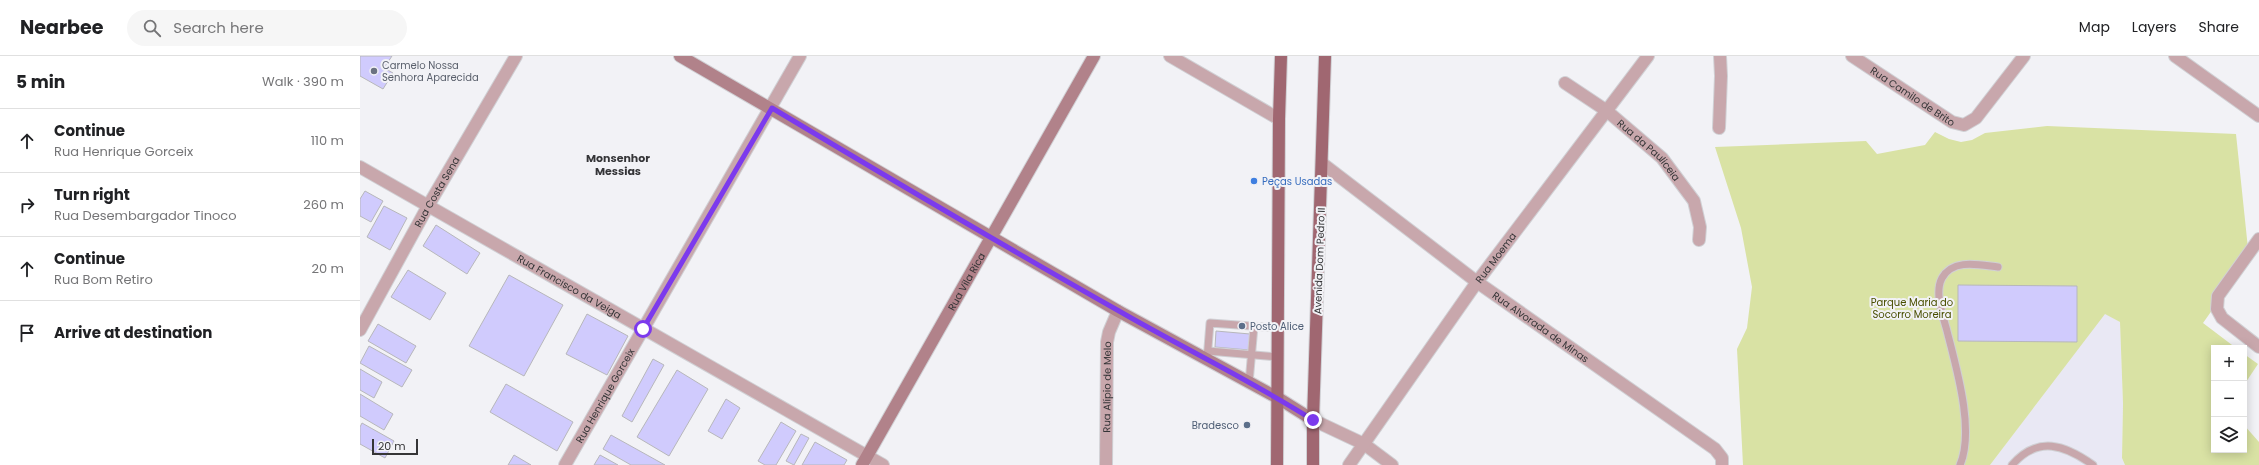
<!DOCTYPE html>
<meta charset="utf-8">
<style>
body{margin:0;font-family:Poppins,sans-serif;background:#f6f6f6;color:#202124}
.controls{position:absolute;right:12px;bottom:12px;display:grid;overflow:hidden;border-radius:0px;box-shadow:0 2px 10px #0003}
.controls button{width:36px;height:36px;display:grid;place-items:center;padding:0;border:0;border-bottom:1px solid #e0e0e0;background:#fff;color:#202124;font:20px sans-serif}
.scale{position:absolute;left:12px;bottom:10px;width:46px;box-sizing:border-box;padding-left:4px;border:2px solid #353537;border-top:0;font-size:11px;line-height:14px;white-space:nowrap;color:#353537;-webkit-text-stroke:3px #f2f2f6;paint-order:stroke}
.stop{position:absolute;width:12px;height:12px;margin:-9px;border:3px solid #7c3aed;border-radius:50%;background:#fff}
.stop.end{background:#7c3aed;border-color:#fff;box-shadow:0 1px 4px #0008}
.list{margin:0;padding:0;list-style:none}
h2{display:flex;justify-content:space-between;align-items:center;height:52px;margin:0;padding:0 16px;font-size:17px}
h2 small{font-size:13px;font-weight:400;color:#757577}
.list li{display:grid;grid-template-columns:26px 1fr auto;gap:12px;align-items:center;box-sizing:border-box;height:64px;padding:0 16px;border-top:1px solid #e0e0e0}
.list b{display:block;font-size:15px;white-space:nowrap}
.list p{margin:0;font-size:13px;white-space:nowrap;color:#757577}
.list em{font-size:13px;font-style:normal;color:#757577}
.icon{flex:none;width:22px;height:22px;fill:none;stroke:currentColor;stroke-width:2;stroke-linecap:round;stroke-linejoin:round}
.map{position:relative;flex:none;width:1899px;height:409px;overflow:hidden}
header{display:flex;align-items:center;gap:24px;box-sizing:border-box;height:56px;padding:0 20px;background:#fff;border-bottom:1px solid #e0e0e0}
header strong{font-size:19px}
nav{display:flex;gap:22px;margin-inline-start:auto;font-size:14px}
.search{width:280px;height:36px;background:#f6f6f6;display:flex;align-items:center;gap:10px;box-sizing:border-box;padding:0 14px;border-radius:22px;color:#757577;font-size:15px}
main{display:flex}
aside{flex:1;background:#fff}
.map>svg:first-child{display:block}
.built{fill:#e9e8f4}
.green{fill:#d9e2a4}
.building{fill:#d0cbfd;stroke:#b7b7bb}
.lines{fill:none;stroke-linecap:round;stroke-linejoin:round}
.lane-casing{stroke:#d0d0d4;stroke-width:9}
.street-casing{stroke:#d0d0d4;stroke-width:14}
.secondary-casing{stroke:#d0d0d4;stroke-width:14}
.primary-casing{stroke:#d0d0d4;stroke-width:14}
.lane{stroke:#c8a7ac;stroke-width:7}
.street{stroke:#c8a7ac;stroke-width:12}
.secondary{stroke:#b1828a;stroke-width:12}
.primary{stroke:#a06771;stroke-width:12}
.route{stroke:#7c3aed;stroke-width:5}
.worship-dot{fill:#6b7280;stroke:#f2f2f6;stroke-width:1.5}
.shop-dot{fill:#3f7fe0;stroke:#f2f2f6;stroke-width:1.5}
.service-dot{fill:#5c6f8a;stroke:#f2f2f6;stroke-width:1.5}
.labels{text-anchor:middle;stroke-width:4;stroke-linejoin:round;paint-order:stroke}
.worship-label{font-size:10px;fill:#5b616d;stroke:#f2f2f6;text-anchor:start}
.street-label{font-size:10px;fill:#353537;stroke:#f2f2f6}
.shop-label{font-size:10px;fill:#366cbe;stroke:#f2f2f6;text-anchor:start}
.park-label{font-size:10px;fill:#494f00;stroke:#f2f2f6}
.service-label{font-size:10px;fill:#4e5e75;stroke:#f2f2f6;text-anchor:start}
.neighbourhood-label{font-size:11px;font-weight:bold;fill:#353538;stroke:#f2f2f6}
</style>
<header>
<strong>Nearbee</strong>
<div class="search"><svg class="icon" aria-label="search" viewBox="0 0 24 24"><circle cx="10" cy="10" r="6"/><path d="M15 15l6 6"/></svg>Search here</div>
<nav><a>Map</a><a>Layers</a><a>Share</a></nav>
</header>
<main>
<aside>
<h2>5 min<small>Walk · 390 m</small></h2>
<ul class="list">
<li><svg class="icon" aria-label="ahead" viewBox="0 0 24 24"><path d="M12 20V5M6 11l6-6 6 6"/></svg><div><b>Continue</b><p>Rua Henrique Gorceix</p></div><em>110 m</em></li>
<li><svg class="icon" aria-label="right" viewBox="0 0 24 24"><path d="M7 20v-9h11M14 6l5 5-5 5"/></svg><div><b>Turn right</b><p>Rua Desembargador Tinoco</p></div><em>260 m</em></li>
<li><svg class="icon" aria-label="ahead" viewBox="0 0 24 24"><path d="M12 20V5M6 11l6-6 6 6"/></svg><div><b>Continue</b><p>Rua Bom Retiro</p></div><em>20 m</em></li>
<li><svg class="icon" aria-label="arrive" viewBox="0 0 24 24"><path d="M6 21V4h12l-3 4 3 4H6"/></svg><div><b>Arrive at destination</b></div></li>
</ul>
</aside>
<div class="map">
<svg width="1899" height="409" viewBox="0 0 1899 409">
<rect width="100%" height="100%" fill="#f2f2f6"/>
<path class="built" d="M 1745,257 L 1760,266 L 1763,348 L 1762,402 L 1765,409 L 1630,409 Z"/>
<g class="green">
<path d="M 1687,70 L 1876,78 L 1889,202 L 1843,267 L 1876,292 L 1854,292 L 1854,394 L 1884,394 L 1884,369 L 1899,386 L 1899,409 L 1765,409 L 1762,402 L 1763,348 L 1760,266 L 1745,258 L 1630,409 L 1383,409 L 1377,293 L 1387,272 L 1392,231 L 1381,172 L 1355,91 L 1506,85 L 1517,98 L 1565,89 L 1575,76 L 1589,83 L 1601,86 L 1612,84 L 1625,77 Z"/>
<path d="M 1884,298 L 1898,308 L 1884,329 Z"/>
</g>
<g class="building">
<path d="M 0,0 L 32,0 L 24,12 L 33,17 L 23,33 L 0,20 Z"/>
<path d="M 5,135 L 23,145 L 11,166 L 0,160 L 0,143 Z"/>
<path d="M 24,150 L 47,162 L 30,194 L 7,181 Z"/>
<path d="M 76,169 L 120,197 L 107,218 L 63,190 Z"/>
<path d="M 48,214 L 86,237 L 70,264 L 31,241 Z"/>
<path d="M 149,219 L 203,249 L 164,320 L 109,290 Z"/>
<path d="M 1598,229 L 1717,230 L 1717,286 L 1598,285 Z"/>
<path d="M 227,258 L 268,280 L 247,319 L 206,298 Z"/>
<path d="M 18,268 L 56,290 L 46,307 L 8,285 Z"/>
<path d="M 856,275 L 890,278 L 889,294 L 855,291 Z"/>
<path d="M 9,290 L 52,314 L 42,331 L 0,307 Z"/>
<path d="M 293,303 L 304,309 L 272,366 L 262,360 Z"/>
<path d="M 0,313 L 22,326 L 14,342 L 0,334 Z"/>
<path d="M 317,314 L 348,333 L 309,400 L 277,381 Z"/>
<path d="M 146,328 L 213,366 L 197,395 L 130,356 Z"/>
<path d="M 0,338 L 33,358 L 24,374 L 0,360 Z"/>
<path d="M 366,343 L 380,352 L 362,383 L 348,375 Z"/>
<path d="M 421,366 L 436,375 L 416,409 L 405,409 L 398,405 Z"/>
<path d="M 2,367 L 34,385 L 25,402 L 0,388 L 0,371 Z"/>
<path d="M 441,378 L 449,382 L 434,409 L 426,405 Z"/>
<path d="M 251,379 L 305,409 L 271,409 L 243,393 Z"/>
<path d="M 455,386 L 487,404 L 484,409 L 442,409 Z"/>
<path d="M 154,399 L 171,409 L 148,409 Z"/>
<path d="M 240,399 L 258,409 L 234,409 Z"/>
</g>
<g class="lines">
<g class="lane-casing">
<g id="lane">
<path d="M 848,295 L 918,301"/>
<path d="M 847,304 L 850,267 L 918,272"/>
<path d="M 889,327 L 894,270"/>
<path d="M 1600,409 C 1615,374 1596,311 1587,275 C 1583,260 1574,237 1582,222 C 1593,202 1620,209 1638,211"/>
<path d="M 1652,409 C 1678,379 1705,389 1733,409"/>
</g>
</g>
<g class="street-casing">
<g id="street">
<path d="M 810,0 L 919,63"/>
<path id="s1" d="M 1492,0 L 1592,66 L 1604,69 L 1616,62 L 1664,0"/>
<path d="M 1815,0 L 1899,60"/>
<path id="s2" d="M 1205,27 L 1247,55 L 1302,102 L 1334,145 L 1340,171 L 1339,184"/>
<path d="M 1359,72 L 1361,20 L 1360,0"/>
<path id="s3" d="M 963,108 L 1117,226 L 1355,393 L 1362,402 L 1362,409"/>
<path id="s4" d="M 0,111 L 523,409"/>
<path d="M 1899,183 L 1858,240 L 1857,253 L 1862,262 L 1899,291"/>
<path id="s5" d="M 0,274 L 68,150 L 156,0"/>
<path d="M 953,364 L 1004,388 L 1032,409"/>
<path id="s6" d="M 205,409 L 440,0"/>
<path id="s7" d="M 746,409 L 747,286 L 749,276 L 758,255"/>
<path id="s8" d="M 989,409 L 1117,226 L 1288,0"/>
</g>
</g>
<g class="secondary-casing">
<g id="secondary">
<path d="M 320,0 L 758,255 L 918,342 L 953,364"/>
<path id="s9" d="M 502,409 L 734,0"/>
</g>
</g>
<g class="primary-casing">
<g id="primary">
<path d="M 917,409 L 919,63 L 921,0"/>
<path d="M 953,409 L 953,364 L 965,0"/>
</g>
</g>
<use href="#lane" class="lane"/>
<use href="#street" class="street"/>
<use href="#secondary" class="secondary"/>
<use href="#primary" class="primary"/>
</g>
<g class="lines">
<path class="route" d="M 283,273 L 412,52 C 527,121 642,189 759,255 C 823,292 890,324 953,364"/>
</g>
<circle class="worship-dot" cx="14" cy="15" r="4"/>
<circle class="shop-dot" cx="894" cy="125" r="4"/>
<g class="service-dot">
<circle cx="882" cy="270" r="4"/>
<circle cx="887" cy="369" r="4"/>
</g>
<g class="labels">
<g class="worship-label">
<text x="22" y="13">Carmelo Nossa<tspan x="22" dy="12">Senhora Aparecida</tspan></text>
</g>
<g class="street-label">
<text dy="4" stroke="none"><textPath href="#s1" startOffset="73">Rua Camilo de Brito</textPath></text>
<text dy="4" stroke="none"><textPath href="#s2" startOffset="108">Rua da Pauliceia</textPath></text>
<text dy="4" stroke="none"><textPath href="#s5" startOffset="158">Rua Costa Sena</textPath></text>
<text dy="4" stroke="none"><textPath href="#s8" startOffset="254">Rua Moema</textPath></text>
<text transform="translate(959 205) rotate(-88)" y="4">Avenida Dom Pedro II</text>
<text dy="4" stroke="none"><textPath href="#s9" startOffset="211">Rua Vila Rica</textPath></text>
<text dy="4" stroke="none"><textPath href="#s4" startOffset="241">Rua Francisco da Veiga</textPath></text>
<text dy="4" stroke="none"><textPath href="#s3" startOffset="272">Rua Alvorada de Minas</textPath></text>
<text dy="4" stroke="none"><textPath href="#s7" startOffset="78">Rua Alípio de Melo</textPath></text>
<text dy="4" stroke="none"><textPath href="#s6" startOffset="80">Rua Henrique Gorceix</textPath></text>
</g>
<g class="shop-label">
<text x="902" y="129">Peças Usadas</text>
</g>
<g class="park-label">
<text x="1552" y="250">Parque Maria do<tspan x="1552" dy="12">Socorro Moreira</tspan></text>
</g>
<g class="service-label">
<text x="890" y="274">Posto Alice</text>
<text x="879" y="373" text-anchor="end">Bradesco</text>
</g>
<g class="neighbourhood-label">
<text x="258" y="106">Monsenhor<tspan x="258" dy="13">Messias</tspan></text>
</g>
</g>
</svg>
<div class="controls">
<button>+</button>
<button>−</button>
<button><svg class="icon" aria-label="layers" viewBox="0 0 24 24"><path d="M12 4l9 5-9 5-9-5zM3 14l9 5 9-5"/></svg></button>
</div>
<div class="scale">20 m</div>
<div class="stop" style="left:283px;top:273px"></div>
<div class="stop end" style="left:953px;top:364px"></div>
</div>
</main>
